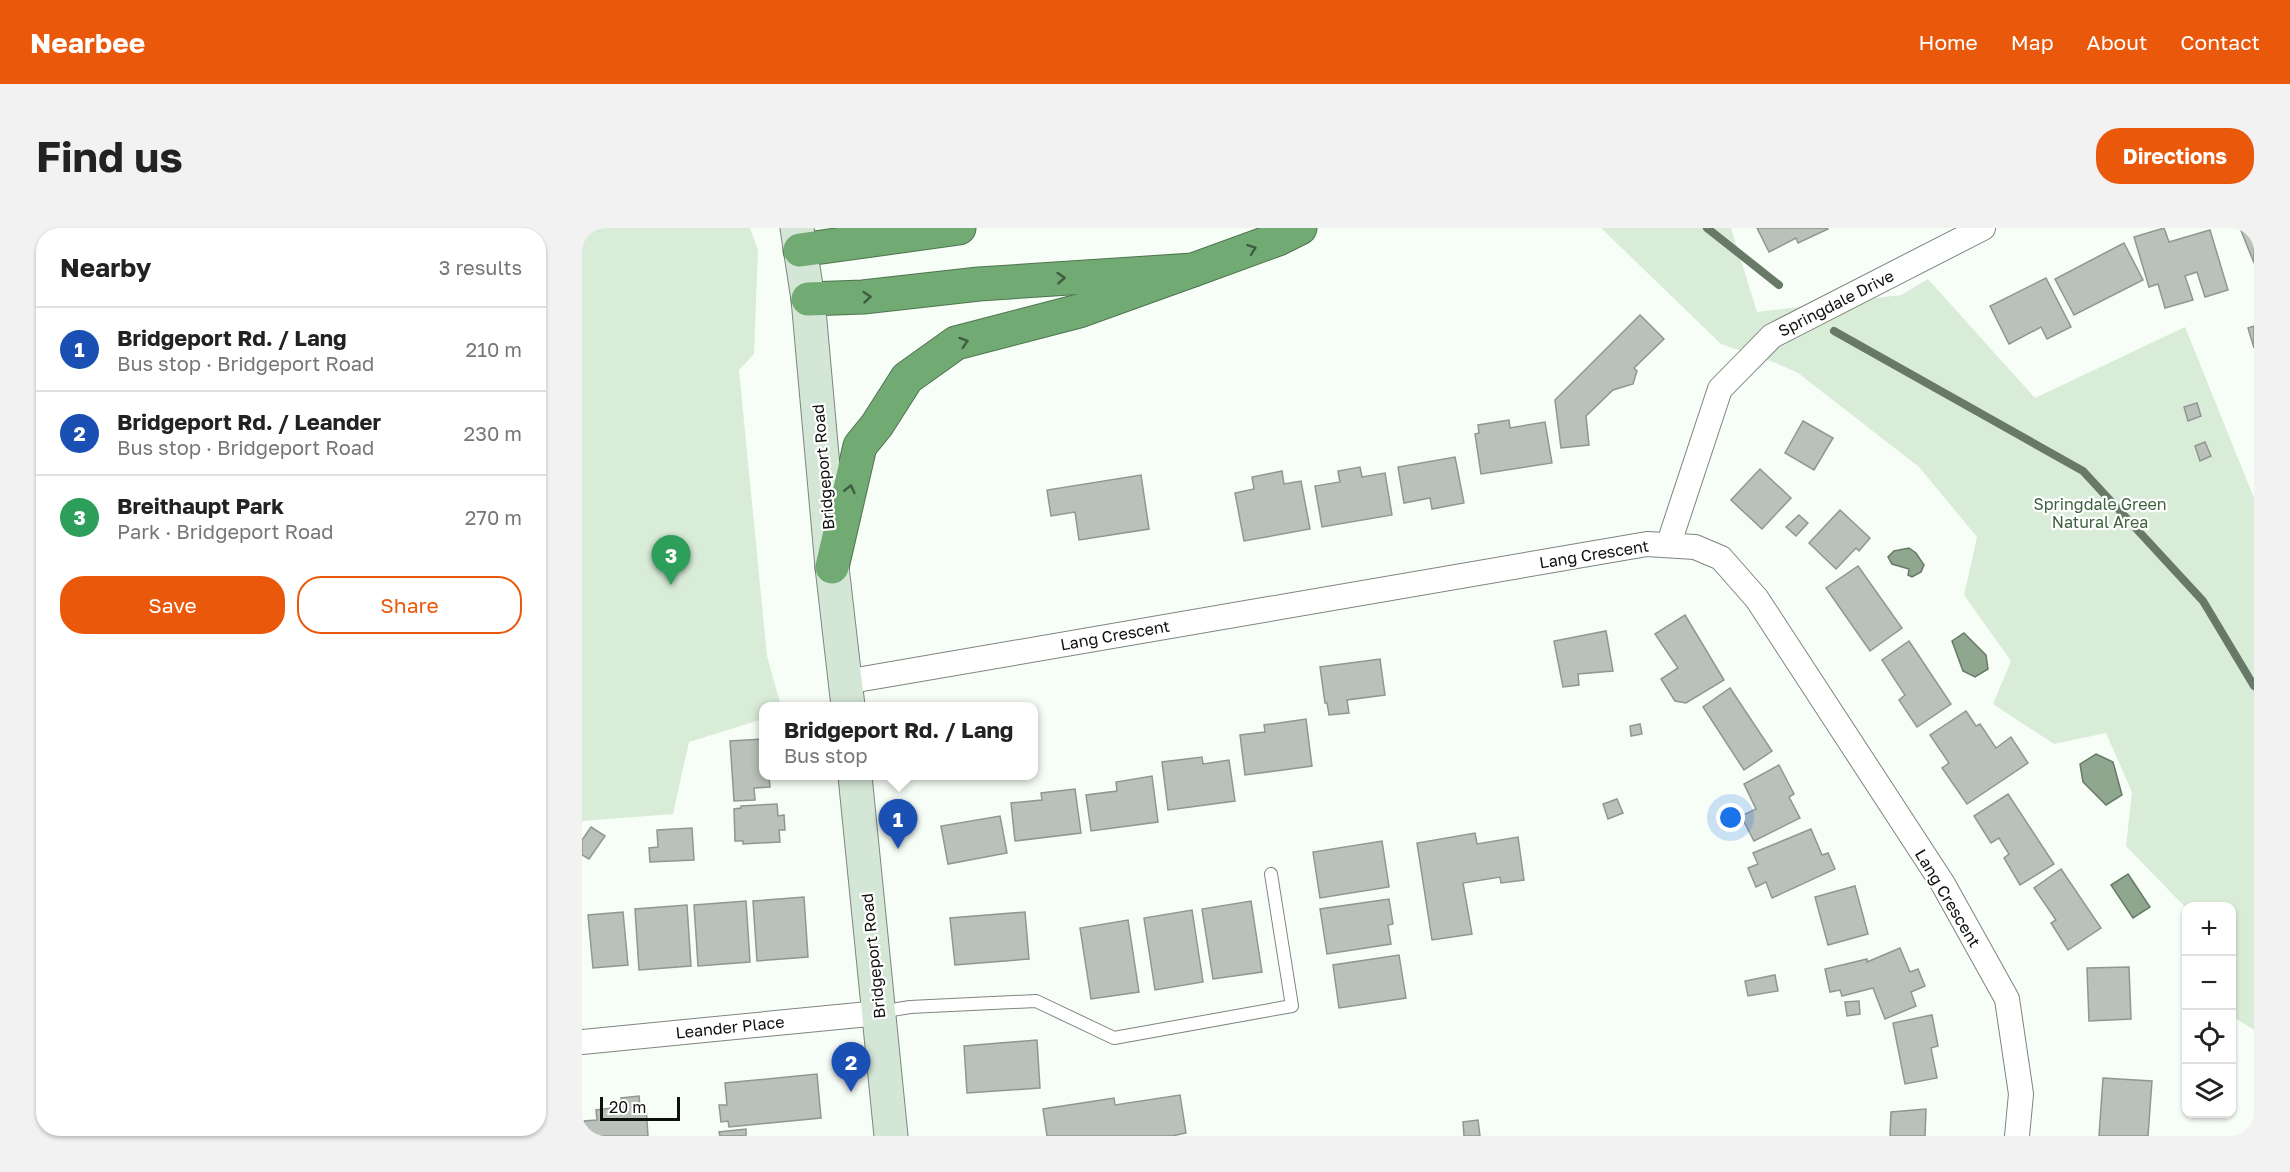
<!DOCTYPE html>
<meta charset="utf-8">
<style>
body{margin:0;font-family:"Golos Text",sans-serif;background:#f2f2f2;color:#222}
.controls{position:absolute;right:18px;bottom:18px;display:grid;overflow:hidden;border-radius:12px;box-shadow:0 2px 4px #0004}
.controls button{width:54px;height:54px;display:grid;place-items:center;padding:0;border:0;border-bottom:2px solid #e0e0e0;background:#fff;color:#222;font:30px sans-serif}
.scale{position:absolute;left:18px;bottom:15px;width:80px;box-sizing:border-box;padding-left:6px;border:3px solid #0d100d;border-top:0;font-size:16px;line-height:21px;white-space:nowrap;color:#0d100d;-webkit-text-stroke:4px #fff;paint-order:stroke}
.you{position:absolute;left:1149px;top:590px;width:21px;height:21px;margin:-15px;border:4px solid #fff;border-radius:50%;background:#1a73e8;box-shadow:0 0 0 9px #1a73e833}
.badge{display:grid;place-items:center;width:39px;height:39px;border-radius:50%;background:#ea580c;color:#fff;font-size:20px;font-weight:700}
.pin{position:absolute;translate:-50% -50px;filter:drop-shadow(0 2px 3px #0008)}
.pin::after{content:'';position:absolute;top:32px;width:21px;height:18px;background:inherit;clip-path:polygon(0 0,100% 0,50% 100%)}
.popup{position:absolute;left:177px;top:474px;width:279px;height:78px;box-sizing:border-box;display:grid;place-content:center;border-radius:12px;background:#fff;filter:drop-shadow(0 2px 4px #0005);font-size:20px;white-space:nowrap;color:#767676}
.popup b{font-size:22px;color:#222}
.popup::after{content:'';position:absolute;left:50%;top:100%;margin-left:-12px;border:12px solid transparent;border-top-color:#fff}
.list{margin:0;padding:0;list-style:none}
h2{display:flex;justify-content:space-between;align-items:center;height:78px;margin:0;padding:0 24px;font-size:26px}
h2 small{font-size:20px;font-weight:400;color:#767676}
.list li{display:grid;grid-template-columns:39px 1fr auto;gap:18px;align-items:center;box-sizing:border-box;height:84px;padding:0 24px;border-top:2px solid #e0e0e0}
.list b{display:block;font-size:22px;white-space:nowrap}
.list p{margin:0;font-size:20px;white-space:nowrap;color:#767676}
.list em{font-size:20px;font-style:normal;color:#767676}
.actions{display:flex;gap:12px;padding:18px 24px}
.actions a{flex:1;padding:14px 0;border:2px solid #ea580c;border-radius:24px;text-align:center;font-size:21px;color:#ea580c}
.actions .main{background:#ea580c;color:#fff}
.icon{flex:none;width:33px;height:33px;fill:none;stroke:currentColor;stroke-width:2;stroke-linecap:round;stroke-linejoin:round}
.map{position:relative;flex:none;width:1672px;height:908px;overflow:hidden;border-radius:24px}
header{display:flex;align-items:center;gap:36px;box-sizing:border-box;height:84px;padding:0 30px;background:#ea580c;color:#fff}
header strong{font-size:28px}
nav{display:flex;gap:33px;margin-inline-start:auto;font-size:21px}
.intro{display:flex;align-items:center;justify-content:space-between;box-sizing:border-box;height:144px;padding:0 36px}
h1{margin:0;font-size:42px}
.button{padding:15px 27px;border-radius:24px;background:#ea580c;color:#fff;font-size:21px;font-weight:700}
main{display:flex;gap:36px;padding:0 36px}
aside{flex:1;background:#fff;border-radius:24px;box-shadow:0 2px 4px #0004}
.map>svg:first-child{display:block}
.green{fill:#d9ecd8}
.water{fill:#8fa68f;stroke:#687968;stroke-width:1.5}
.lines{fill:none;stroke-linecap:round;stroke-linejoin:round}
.stream{stroke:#687968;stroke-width:8}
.building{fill:#bac0ba;stroke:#919690;stroke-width:1.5}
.service-casing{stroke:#7e847e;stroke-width:14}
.minor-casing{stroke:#7e847e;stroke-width:26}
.secondary-casing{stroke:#7e847e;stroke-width:35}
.motorway-casing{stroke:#4e744f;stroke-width:35}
.service{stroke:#fff;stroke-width:12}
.minor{stroke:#fff;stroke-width:24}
.secondary{stroke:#d4e6d5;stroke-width:33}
.motorway{stroke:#71aa72;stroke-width:33}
.oneway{stroke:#3f5d40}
.labels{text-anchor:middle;stroke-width:4.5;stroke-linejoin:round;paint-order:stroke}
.street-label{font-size:16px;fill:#0d100d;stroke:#fff}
.park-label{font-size:16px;fill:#3d613d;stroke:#fff}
</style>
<header>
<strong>Nearbee</strong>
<nav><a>Home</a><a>Map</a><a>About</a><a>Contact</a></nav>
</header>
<div class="intro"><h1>Find us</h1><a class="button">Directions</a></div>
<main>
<aside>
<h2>Nearby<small>3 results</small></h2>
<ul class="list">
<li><span class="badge" style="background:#1a4fb4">1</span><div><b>Bridgeport Rd. / Lang</b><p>Bus stop · Bridgeport Road</p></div><em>210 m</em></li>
<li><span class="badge" style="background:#1a4fb4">2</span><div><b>Bridgeport Rd. / Leander</b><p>Bus stop · Bridgeport Road</p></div><em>230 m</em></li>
<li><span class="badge" style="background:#2e9e5b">3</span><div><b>Breithaupt Park</b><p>Park · Bridgeport Road</p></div><em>270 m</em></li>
</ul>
<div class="actions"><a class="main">Save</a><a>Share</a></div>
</aside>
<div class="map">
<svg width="1672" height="908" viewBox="0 0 1672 908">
<rect width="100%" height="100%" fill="#f7fdf7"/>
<g class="green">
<path d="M 0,0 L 168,0 L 176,22 L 172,126 L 157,142 L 185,428 L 199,478 L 181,478 L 181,491 L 107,514 L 91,586 L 0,593 Z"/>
<path d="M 1019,0 L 1149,0 L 1175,84 L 1319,67 L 1346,51 L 1453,170 L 1603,99 L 1672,270 L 1672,802 L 1650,788 L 1650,678 L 1604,680 L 1544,618 L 1550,564 L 1524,505 L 1472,516 L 1411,476 L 1429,433 L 1382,367 L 1395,309 L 1337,239 L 1216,145 L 1194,135 L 1139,116 Z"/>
</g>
<g class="water">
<path d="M 1327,320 L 1334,325 L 1342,337 L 1339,344 L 1330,349 L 1326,347 L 1327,341 L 1310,336 L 1306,329 L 1312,323 Z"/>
<path d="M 1382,405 L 1404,427 L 1406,441 L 1393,449 L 1381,443 L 1370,413 Z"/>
<path d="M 1514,526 L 1531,534 L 1540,567 L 1524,577 L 1501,554 L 1498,536 Z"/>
<path d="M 1546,646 L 1568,679 L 1551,690 L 1529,657 Z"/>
</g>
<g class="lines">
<g class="stream">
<path d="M 1125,0 L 1197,57"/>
<path d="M 1252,103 L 1501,243 L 1621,373 L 1672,458"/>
</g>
</g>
<g class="building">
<path d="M 1175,0 L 1245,0 L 1246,1 L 1216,15 L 1214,10 L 1187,24 Z"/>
<path d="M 1582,0 L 1587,14 L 1628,2 L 1646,62 L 1623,69 L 1615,44 L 1603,48 L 1611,72 L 1583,80 L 1576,56 L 1567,59 L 1552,9 Z"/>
<path d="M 1658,0 L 1672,0 L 1672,35 Z"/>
<path d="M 1542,15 L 1561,52 L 1492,87 L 1473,51 Z"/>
<path d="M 1464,50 L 1489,99 L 1465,111 L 1459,99 L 1427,116 L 1408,78 Z"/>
<path d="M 1058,87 L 1082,111 L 1052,140 L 1055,143 L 1051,156 L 1031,162 L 1004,188 L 1007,217 L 979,220 L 973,172 Z"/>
<path d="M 1672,98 L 1672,120 L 1666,100 Z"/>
<path d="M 1615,175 L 1619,188 L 1606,193 L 1602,179 Z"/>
<path d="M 927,192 L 928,200 L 963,194 L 970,235 L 899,246 L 893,206 L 897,205 L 896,197 Z"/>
<path d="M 1221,193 L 1251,210 L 1232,242 L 1203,225 Z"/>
<path d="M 1623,214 L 1629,228 L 1618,233 L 1613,218 Z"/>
<path d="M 873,229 L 882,275 L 850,281 L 848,270 L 822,275 L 816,239 Z"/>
<path d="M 778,239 L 780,249 L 803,245 L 810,287 L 740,299 L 733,258 L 758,254 L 756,243 Z"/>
<path d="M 1178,241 L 1209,270 L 1180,301 L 1149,272 Z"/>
<path d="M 700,243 L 702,256 L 719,253 L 728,301 L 662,313 L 653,265 L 672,261 L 670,249 Z"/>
<path d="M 559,247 L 567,301 L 497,312 L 493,284 L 469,288 L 465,262 Z"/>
<path d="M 1258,282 L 1288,310 L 1277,323 L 1274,320 L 1254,341 L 1227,315 Z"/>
<path d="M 1217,287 L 1226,295 L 1214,308 L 1204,299 Z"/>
<path d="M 1276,338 L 1320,400 L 1288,423 L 1244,360 Z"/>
<path d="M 1103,387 L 1142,452 L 1104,475 L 1093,473 L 1079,451 L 1096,440 L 1073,406 Z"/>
<path d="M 1024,403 L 1031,443 L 996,446 L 997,457 L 981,459 L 972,413 Z"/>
<path d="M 1327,413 L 1369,476 L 1335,499 L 1317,472 L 1323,467 L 1300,432 Z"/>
<path d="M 798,431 L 803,467 L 765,472 L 767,485 L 747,487 L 745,475 L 743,475 L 738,439 Z"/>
<path d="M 1148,460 L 1190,523 L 1162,542 L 1121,479 Z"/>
<path d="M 1384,483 L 1394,498 L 1398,496 L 1414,520 L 1429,509 L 1446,535 L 1385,576 L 1360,540 L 1367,535 L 1348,507 Z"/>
<path d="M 724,491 L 730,538 L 663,547 L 658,507 L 683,504 L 682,497 Z"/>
<path d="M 1058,496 L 1060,506 L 1049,508 L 1048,498 Z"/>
<path d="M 181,511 L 181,548 L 187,548 L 188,559 L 172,560 L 173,572 L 152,573 L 148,513 Z"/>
<path d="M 620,529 L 621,536 L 647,532 L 653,573 L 586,582 L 580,534 Z"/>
<path d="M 1197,537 L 1212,566 L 1207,569 L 1218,590 L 1172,613 L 1159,588 L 1174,581 L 1162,556 Z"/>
<path d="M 570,548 L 576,594 L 509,603 L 504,567 L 535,563 L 534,554 Z"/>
<path d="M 493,561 L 499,605 L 433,613 L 429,575 L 460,572 L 459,565 Z"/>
<path d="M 1426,566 L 1472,636 L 1438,657 L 1422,630 L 1427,626 L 1417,610 L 1409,615 L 1392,588 Z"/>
<path d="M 1035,571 L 1041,585 L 1026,591 L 1021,576 Z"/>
<path d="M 195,576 L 196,588 L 202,587 L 203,602 L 197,602 L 198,614 L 161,616 L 161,613 L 153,613 L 152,581 L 159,580 L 159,578 Z"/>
<path d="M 418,588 L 425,625 L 366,636 L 359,598 Z"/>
<path d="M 9,599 L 23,608 L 7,631 L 0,627 L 0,612 Z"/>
<path d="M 110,600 L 112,632 L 68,634 L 67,620 L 76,619 L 75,602 Z"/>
<path d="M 1229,601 L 1240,627 L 1246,625 L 1253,641 L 1190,670 L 1184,654 L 1174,659 L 1166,640 L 1176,636 L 1171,625 Z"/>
<path d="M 893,605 L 895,616 L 936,609 L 942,652 L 919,655 L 918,649 L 881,655 L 890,706 L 850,712 L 835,615 Z"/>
<path d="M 800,613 L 807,659 L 738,670 L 731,624 Z"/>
<path d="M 1479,641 L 1519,700 L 1486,722 L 1469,695 L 1474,692 L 1452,660 Z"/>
<path d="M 1273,658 L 1286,706 L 1246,717 L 1233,669 Z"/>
<path d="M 222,669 L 226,729 L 175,733 L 171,673 Z"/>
<path d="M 807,671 L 811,696 L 806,697 L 809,716 L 745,726 L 738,681 Z"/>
<path d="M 164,673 L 168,734 L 116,738 L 112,677 Z"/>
<path d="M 669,673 L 680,744 L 631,751 L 620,681 Z"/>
<path d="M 105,677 L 109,738 L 57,742 L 53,681 Z"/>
<path d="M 610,682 L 621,754 L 573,762 L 562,690 Z"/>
<path d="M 41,684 L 46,737 L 11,740 L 6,687 Z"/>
<path d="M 443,684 L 447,731 L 373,737 L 368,690 Z"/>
<path d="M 546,692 L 557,764 L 509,771 L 498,700 Z"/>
<path d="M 1318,720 L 1328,744 L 1336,741 L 1343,758 L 1329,764 L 1334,778 L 1303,791 L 1291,760 L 1260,768 L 1258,762 L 1248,764 L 1243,741 L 1285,731 L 1285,734 Z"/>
<path d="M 817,727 L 824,770 L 757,780 L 751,737 Z"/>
<path d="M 1547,739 L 1549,791 L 1507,793 L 1505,740 Z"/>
<path d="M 1193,747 L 1196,763 L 1166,768 L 1163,753 Z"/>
<path d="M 1277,773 L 1278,786 L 1265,788 L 1263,774 Z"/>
<path d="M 1350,787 L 1356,818 L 1349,820 L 1355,850 L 1323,856 L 1311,795 Z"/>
<path d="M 455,812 L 458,860 L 385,865 L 382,818 Z"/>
<path d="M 235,846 L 239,890 L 147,899 L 146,893 L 139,894 L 137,877 L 145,877 L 143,855 Z"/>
<path d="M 1521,850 L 1570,853 L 1566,908 L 1517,908 Z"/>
<path d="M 598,867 L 604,905 L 590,908 L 465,908 L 461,881 L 532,870 L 533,877 Z"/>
<path d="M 57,868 L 58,878 L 64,878 L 66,908 L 4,908 L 2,893 L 15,892 L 14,882 L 30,880 L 30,876 L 40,876 L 39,870 Z"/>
<path d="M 1344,881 L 1343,908 L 1308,908 L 1309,884 Z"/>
<path d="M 896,892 L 898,908 L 882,908 L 881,894 Z"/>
<path d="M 164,901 L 164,908 L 138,908 L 137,904 Z"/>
</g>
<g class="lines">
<g class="service-casing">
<path id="service" d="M 298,784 L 328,779 L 454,773 L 532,810 L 710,778 L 689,646"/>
</g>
<g class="minor-casing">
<g id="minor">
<path d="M 1087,315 L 1138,161 L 1190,108 L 1401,0"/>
<path d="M 263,454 L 1065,316 L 1113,319 L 1139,330 L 1175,371 L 1361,656 L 1425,771 L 1439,866 L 1435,908"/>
<path d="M 0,814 L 297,785"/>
</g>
</g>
<g class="secondary-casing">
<g id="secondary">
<path d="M 215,0 L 226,71 L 250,339 L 266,478"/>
<path d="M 273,548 L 309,908"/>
</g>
</g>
<g class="motorway-casing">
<g id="motorway">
<path d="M 218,22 L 377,0"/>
<path d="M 226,71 L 281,69 L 397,56 L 611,42 L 696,11 L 718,0"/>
<path d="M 250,339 L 278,218 L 295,197 L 325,150 L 374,115 L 497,83 L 611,42"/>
</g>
</g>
<use href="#service" class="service"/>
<use href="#minor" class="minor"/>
<use href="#secondary" class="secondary"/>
<use href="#motorway" class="motorway"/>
</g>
<defs><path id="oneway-chevron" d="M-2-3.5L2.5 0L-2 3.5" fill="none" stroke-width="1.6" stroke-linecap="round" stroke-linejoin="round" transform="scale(1.5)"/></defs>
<g class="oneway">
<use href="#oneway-chevron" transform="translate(670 21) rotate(-20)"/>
<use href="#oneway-chevron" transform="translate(479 50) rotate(-4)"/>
<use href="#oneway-chevron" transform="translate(285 69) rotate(-5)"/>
<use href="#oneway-chevron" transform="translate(382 114) rotate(-18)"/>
<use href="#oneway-chevron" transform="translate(268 261) rotate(-77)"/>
</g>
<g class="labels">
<g class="street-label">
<text transform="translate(1254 75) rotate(-27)" y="6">Springdale Drive</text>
<text transform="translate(241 239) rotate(-95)" y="6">Bridgeport Road</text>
<text transform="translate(1012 326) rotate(-9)" y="6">Lang Crescent</text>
<text transform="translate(533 407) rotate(-10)" y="6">Lang Crescent</text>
<text transform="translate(1366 670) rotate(59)" y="6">Lang Crescent</text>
<text transform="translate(291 728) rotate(-96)" y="6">Bridgeport Road</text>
<text transform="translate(148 799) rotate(-6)" y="6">Leander Place</text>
</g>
<g class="park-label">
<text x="1518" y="282">Springdale Green<tspan x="1518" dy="18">Natural Area</tspan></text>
</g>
</g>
</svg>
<div class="controls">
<button>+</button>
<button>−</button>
<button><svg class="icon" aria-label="locate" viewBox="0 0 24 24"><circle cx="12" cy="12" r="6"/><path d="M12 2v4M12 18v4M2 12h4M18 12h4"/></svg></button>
<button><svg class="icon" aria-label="layers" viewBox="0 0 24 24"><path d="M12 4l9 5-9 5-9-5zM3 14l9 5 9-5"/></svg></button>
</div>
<div class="scale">20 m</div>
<div class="you"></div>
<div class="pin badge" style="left:316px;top:621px;background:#1a4fb4">1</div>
<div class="popup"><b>Bridgeport Rd. / Lang</b>Bus stop</div>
<div class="pin badge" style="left:269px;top:864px;background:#1a4fb4">2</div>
<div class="pin badge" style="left:89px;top:357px;background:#2e9e5b">3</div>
</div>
</main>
